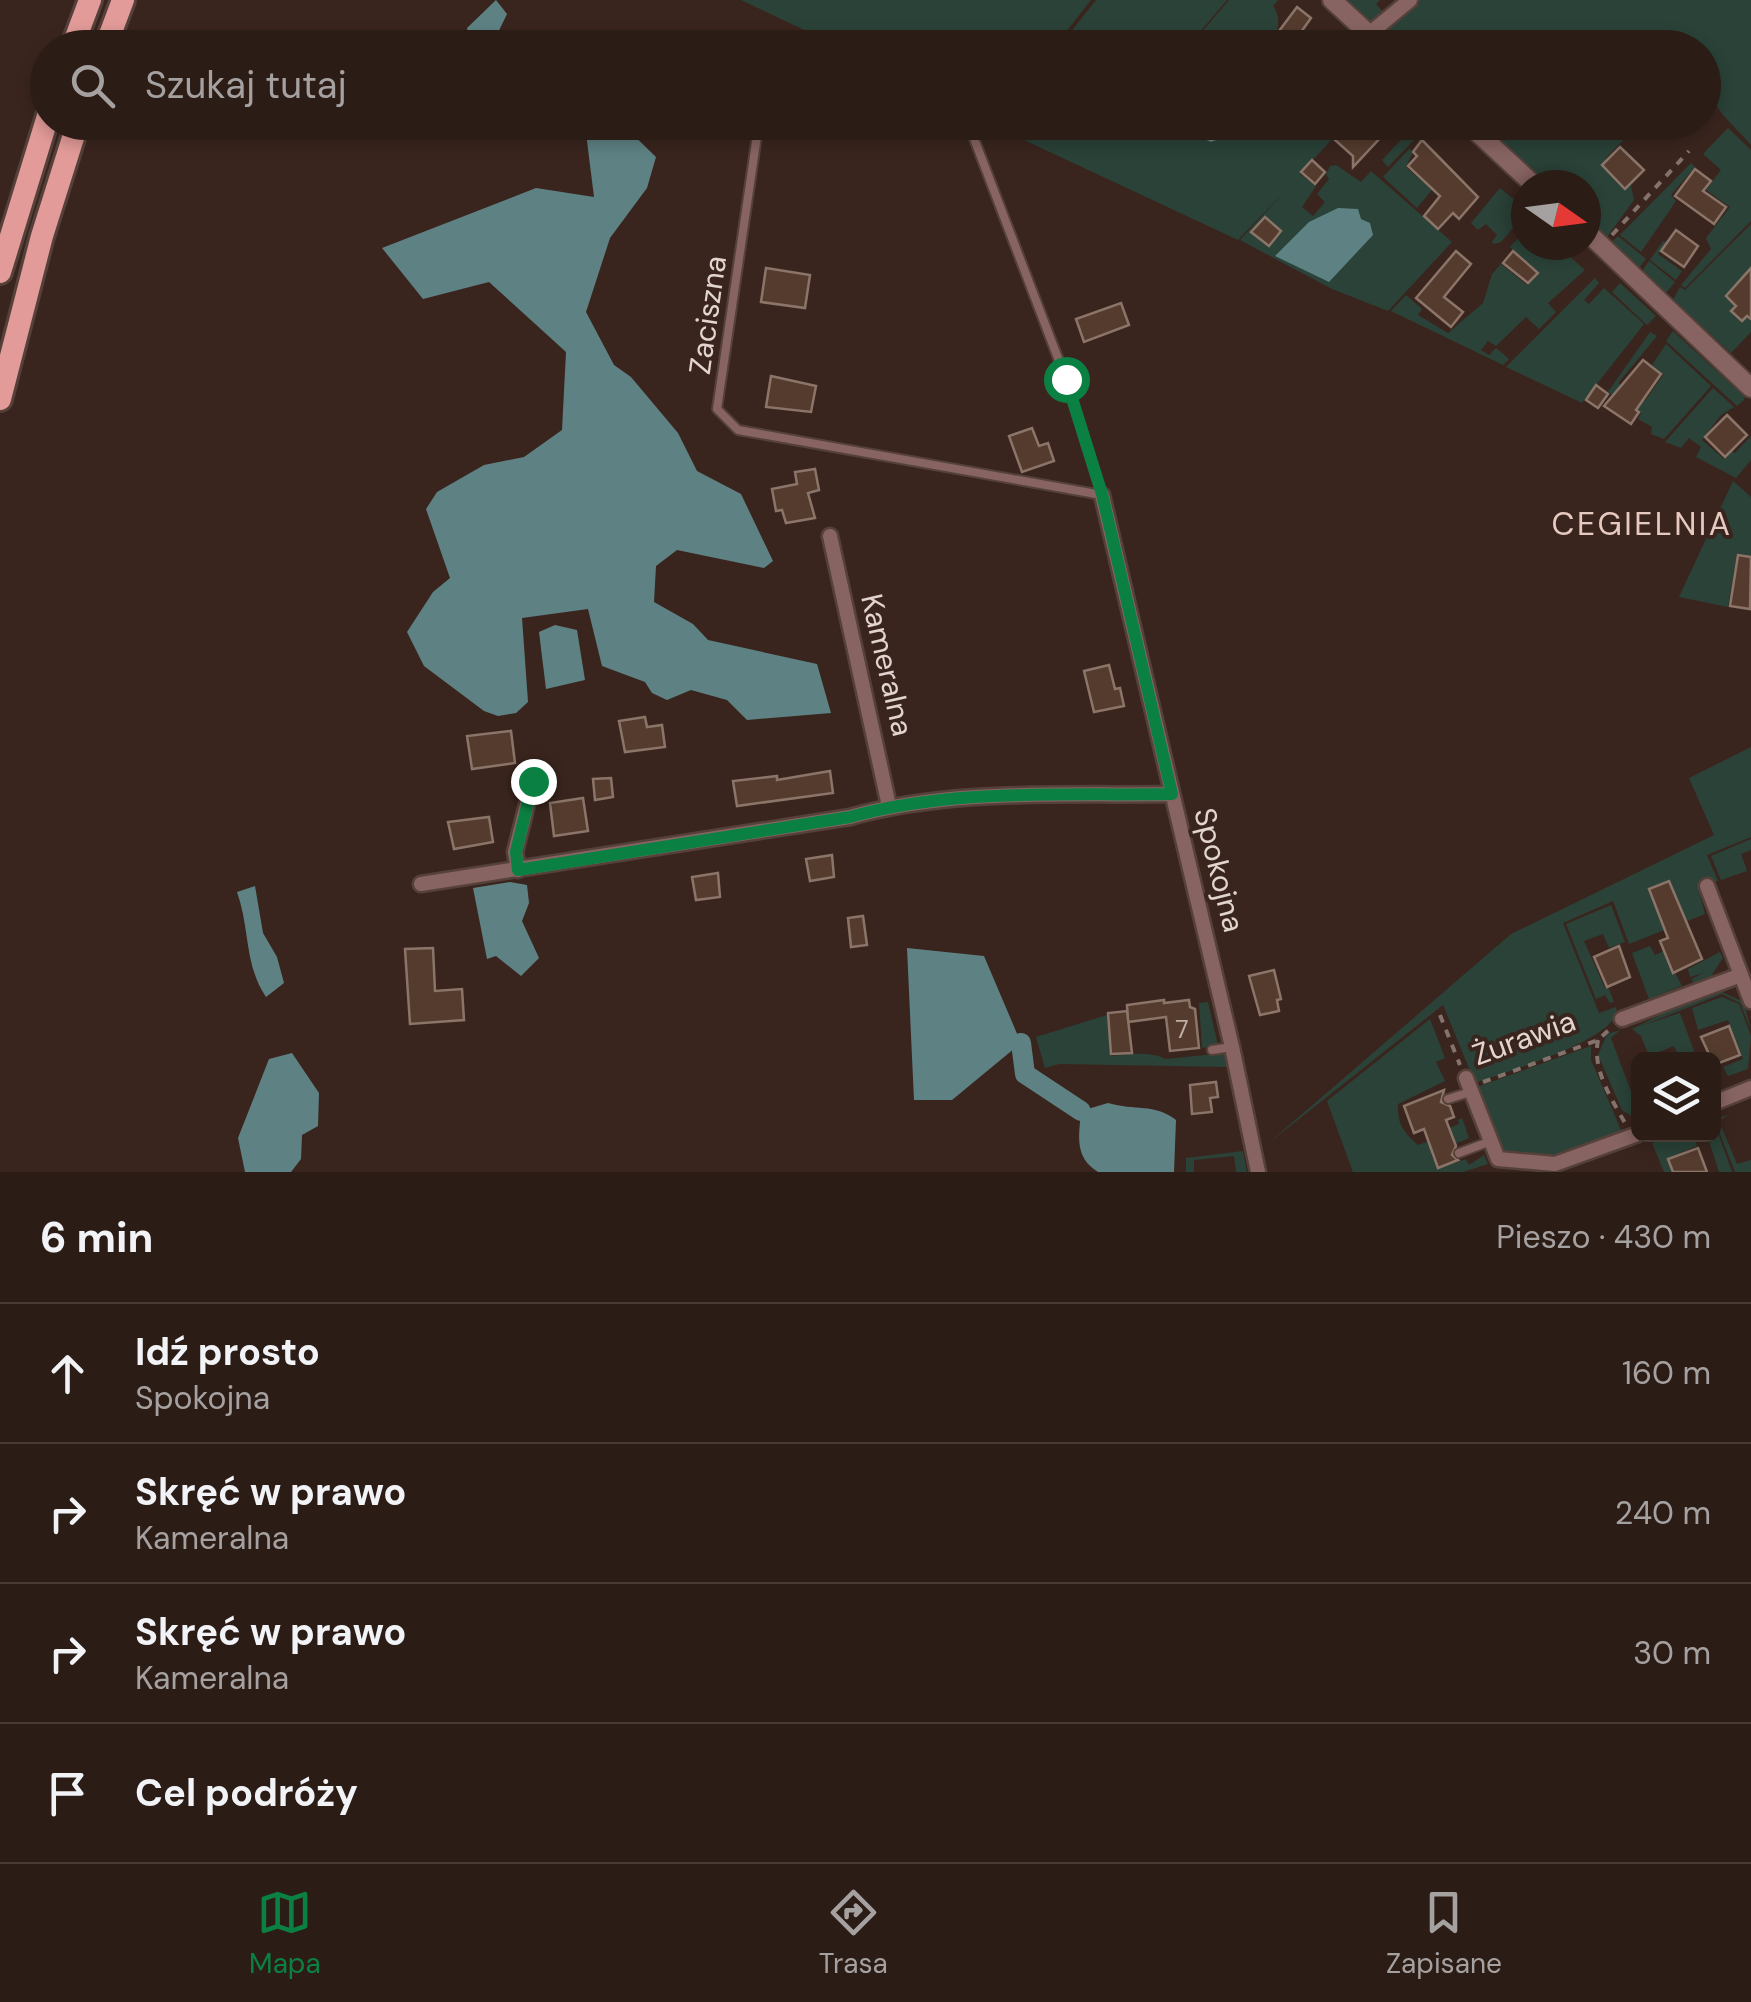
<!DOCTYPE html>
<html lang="pl">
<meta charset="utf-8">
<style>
body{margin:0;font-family:"DM Sans",sans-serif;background:#34251f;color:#f1f3f6}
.controls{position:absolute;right:30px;bottom:30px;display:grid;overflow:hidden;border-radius:15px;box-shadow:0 5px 15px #0003}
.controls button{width:90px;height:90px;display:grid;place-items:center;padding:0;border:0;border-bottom:2px solid #483a35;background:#2c1c16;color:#f1f3f6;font:50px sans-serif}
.compass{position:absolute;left:1511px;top:170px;width:90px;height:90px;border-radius:50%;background:#2c1c16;box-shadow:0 5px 15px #0003;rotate:104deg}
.stop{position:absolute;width:30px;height:30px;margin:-22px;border:8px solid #0b8043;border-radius:50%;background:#fff}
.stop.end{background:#0b8043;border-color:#fff;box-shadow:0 2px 10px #0008}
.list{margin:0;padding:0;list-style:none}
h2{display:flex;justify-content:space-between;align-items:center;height:130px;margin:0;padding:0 40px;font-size:42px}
h2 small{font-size:32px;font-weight:400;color:#a6a1a1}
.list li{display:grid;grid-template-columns:65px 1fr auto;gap:30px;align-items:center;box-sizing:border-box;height:140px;padding:0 40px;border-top:2px solid #483a35}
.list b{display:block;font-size:38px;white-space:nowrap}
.list p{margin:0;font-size:32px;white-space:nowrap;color:#a6a1a1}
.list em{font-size:32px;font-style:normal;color:#a6a1a1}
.icon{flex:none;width:55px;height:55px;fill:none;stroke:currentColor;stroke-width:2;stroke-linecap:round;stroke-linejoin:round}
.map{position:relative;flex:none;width:1751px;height:1172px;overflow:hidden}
.search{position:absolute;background:#2c1c16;box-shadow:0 5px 15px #0003;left:30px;right:30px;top:30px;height:110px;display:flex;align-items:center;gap:25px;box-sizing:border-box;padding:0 35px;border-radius:55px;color:#a6a1a1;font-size:38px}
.sheet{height:690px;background:#2c1c16}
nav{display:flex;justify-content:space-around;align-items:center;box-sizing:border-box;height:140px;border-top:2px solid #483a35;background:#2c1c16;font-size:28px;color:#a6a1a1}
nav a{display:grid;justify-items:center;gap:5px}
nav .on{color:#0b8043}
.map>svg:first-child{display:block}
.green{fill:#2a4238}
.water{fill:#5e8284}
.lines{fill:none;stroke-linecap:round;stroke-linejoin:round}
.canal{stroke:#5e8284;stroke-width:20}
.building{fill:#543b2e;stroke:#8b7468;stroke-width:2.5}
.service-casing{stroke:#55413a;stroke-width:12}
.minor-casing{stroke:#55413a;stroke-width:19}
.tertiary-casing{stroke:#55413a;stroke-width:22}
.primary-casing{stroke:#55413a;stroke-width:28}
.path{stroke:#84726c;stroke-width:4;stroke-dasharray:8 8;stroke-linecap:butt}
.service{stroke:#876462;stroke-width:8}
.minor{stroke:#876462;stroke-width:14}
.tertiary{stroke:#876462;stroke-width:18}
.primary{stroke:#e29b98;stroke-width:22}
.route{stroke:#0b8043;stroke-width:12}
.labels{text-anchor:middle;stroke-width:8;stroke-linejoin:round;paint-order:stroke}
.number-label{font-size:25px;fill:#beaea7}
.street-label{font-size:30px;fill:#e2d4cf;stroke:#3a251e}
.neighbourhood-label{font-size:32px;letter-spacing:2.5px;fill:#e6cac0;stroke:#3a251e}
</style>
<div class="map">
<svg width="1751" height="1172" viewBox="0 0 1751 1172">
<rect width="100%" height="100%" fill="#3a251e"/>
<g class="green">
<path d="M 741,0 L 1091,0 L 1054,47 L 840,47 Z"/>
<path d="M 1096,0 L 1227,0 L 1200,32 L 1201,33 L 1229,0 L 1278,0 L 1273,6 C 1281,16 1279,32 1272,42 L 1279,47 L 1219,47 L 1210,40 L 1217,47 L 1059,47 Z"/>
<path d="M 1346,0 L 1380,0 L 1376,4 L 1382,11 L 1370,22 Z"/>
<path d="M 1407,0 L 1751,0 L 1751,145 L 1723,115 L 1704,88 L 1704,48 L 1399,47 L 1383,33 Z"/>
<path d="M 1000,122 L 1291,122 L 1300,129 L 1305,123 L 1347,123 L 1300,174 L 1316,186 L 1302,207 L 1313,216 L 1325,202 L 1317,194 L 1329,179 L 1326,174 L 1330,166 L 1336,165 L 1361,182 L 1371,171 L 1452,242 L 1388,311 L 1332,289 L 1240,240 L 1286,190 L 1238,240 L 996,127 Z"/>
<path d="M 1417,123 L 1428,125 L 1388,167 L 1382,160 Z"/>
<path d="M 1481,123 L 1640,123 L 1605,159 L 1631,186 L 1634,200 L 1607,237 L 1586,218 L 1586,185 L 1550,185 Z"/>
<path d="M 1728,128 L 1751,150 L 1751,221 L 1685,288 L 1681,285 L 1711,249 L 1706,238 L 1730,207 L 1706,190 L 1721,170 L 1703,154 Z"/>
<path d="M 1410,148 L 1412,154 L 1406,167 L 1432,190 L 1417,208 L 1383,177 Z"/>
<path d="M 1691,163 L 1695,167 L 1671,195 L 1676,201 L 1641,252 L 1620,235 Z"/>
<path d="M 1500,188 L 1523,207 L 1524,215 L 1501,242 L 1494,244 L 1492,242 L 1497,235 L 1486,224 L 1478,230 L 1471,223 Z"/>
<path d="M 1751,224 L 1751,332 L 1731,353 L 1673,300 L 1680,287 L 1685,290 Z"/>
<path d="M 1526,230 L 1526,245 L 1557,245 L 1585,270 L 1548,303 L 1556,312 L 1539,329 L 1526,317 L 1496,346 L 1488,341 L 1481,350 L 1489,355 L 1496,348 L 1509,359 L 1503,365 L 1391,311 L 1406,295 L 1422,309 L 1418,315 L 1448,333 L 1483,303 L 1492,274 L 1501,264 L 1527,285 L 1540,273 L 1510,247 Z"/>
<path d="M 1618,236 L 1646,259 L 1638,269 L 1614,246 L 1612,242 Z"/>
<path d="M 1663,241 L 1666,242 L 1658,254 L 1682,271 L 1676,280 L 1650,260 Z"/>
<path d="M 1649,261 L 1675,282 L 1666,293 L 1642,271 Z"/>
<path d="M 1595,278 L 1599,283 L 1584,300 L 1589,304 L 1604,288 L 1644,324 L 1582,403 L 1506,367 Z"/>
<path d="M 1620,283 L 1656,316 L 1647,325 L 1612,292 Z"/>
<path d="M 1673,331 L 1745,397 L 1744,400 L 1737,406 L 1666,341 Z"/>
<path d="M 1650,332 L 1657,336 L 1618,383 L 1645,401 L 1663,375 L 1652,365 L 1666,344 L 1711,386 L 1664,439 L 1651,434 L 1652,427 L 1638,419 L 1641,413 L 1608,392 Z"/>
<path d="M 1713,388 L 1734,407 L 1721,415 L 1702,440 L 1724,459 L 1732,451 L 1735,453 L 1751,436 L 1751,460 L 1736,478 L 1696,457 L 1701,447 L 1689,438 L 1681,448 L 1665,442 Z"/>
<path d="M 1733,481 L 1751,497 L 1751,556 L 1737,553 L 1728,607 L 1679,597 Z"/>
<path d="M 1751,747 L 1751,837 L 1707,855 L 1718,881 L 1698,887 L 1705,914 L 1629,944 L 1613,901 L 1563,923 L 1599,1013 L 1616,1007 C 1625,1038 1501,1073 1475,1083 L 1443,1005 L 1265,1146 L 1511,934 L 1714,835 L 1689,778 Z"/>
<path d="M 1751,839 L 1751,850 L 1741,854 L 1747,871 L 1721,880 L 1711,856 Z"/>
<path d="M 1611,905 L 1625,942 L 1609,948 L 1603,934 L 1584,941 L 1605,988 L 1608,987 L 1614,1002 L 1610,1003 L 1605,995 L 1596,999 L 1566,924 Z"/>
<path d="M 1650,946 L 1655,955 L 1664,951 L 1682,986 L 1649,999 L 1632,953 Z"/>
<path d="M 1720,952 L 1723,958 L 1711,976 L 1693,983 L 1692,979 L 1703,973 L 1690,977 L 1688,969 Z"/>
<path d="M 1722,992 L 1744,1002 L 1751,1030 L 1740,1003 L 1722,994 L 1641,1026 L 1680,1013 L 1697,1059 L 1680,1059 L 1674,1046 L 1649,1056 L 1641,1036 L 1632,1029 L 1676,1007 Z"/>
<path d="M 1722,997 L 1739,1004 L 1751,1036 L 1748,1069 L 1728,1076 L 1723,1067 L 1743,1059 L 1728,1020 L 1698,1030 L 1692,1008 Z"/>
<path d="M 1208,1002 L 1218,1045 L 1202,1048 L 1199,1003 Z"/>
<path d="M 1107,1015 L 1111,1056 C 1129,1054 1149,1051 1166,1059 L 1224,1053 L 1227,1067 L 1059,1064 L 1045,1068 L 1036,1037 Z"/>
<path d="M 1430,1019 L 1445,1058 L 1436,1062 L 1445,1081 L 1398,1104 C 1397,1123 1403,1132 1418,1145 L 1450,1134 L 1449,1128 L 1459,1124 L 1458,1120 L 1462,1118 L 1469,1138 L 1431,1154 L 1438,1169 L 1466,1159 L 1469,1165 L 1484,1155 L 1488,1164 L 1463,1172 L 1353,1172 L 1327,1101 Z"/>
<path d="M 1620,1030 L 1611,1038 L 1638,1110 L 1638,1120 L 1622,1110 L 1598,1055 L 1607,1034 Z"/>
<path d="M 1591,1046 L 1591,1060 L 1621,1130 C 1585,1148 1540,1171 1501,1150 L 1477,1087 Z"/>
<path d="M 1728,1115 L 1719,1121 L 1737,1164 L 1751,1160 L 1751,1172 L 1735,1172 L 1714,1119 Z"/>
<path d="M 1714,1122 L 1732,1172 L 1719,1172 L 1707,1135 L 1714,1134 Z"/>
<path d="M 1675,1135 L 1693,1135 L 1697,1146 L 1668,1158 L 1673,1172 L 1664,1172 L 1652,1143 Z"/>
<path d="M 1243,1151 L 1247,1172 L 1236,1172 L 1234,1156 L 1194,1160 L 1194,1172 L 1186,1172 L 1186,1158 Z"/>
</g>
<g class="water">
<path d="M 496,0 L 507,14 L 491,47 L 470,47 L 467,28 Z"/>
<path d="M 581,123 L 621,123 L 656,157 L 647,188 L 610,238 L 586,312 L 614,365 L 631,377 L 678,433 L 697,471 L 741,494 L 773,561 L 764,568 L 677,550 L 656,566 L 654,602 L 693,624 L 708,640 L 817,664 L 831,713 L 747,720 L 727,700 L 691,690 L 667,700 L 652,693 L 645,682 L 602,666 L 588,609 L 522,618 L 528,702 L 516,713 L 498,716 L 484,711 L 424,666 L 407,632 L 433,592 L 450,578 L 426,509 L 437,492 L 484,465 L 524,457 L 562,430 L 566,352 L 489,282 L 423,299 L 382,248 L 536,188 L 594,197 L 585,125 Z"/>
<path d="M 1177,123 L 1224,123 L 1226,132 L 1219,139 L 1211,142 L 1177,126 Z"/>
<path d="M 1338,208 L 1358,209 L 1361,219 L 1370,223 L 1373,235 L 1329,282 L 1275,256 L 1309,222 Z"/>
<path d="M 555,625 L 577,630 L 585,680 L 546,689 L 539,632 Z"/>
<path d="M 510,882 L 527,885 L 529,903 L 522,921 L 539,958 L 521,976 L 496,956 L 487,959 L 473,888 Z"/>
<path d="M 255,886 L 263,933 L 277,957 L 284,983 L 266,997 C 244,965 250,928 237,892 Z"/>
<path d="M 907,948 L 984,956 L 1021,1043 L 952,1100 L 914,1100 Z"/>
<path d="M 292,1053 L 319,1093 L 318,1126 L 302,1135 L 301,1159 L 291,1172 L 245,1172 L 238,1138 L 269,1059 Z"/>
<path d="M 1108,1103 C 1135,1111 1154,1103 1176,1120 L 1174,1172 L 1098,1172 C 1074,1157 1079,1136 1081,1111 Z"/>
</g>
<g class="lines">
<path class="canal" d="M 1021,1043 L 1025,1074 L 1081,1111"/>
</g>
<g class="building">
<path d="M 1297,7 L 1311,18 L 1294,42 L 1279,31 Z"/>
<path d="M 1348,122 L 1369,122 L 1382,136 L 1353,167 L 1353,156 L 1334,139 Z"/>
<path d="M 1422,140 L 1478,197 L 1459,219 L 1453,213 L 1438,229 L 1424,216 L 1440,196 L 1408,166 L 1417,156 L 1413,152 Z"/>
<path d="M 1620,147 L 1644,170 L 1625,189 L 1602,165 Z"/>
<path d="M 1312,160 L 1325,172 L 1315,184 L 1301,172 Z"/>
<path d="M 1695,169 L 1711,181 L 1703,191 L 1726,207 L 1714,224 L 1675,196 Z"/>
<path d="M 1265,217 L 1281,231 L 1269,246 L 1251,232 Z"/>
<path d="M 1676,230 L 1698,246 L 1684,267 L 1661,251 Z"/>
<path d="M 1456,251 L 1471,264 L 1444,297 L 1463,312 L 1451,327 L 1416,298 Z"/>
<path d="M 1513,251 L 1538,273 L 1528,283 L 1503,263 Z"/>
<path d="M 766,268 L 810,275 L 805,308 L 761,302 Z"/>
<path d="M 1751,268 L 1751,319 L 1747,316 L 1742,321 L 1731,311 L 1736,306 L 1726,296 Z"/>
<path d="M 1121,303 L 1129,325 L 1084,342 L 1076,319 Z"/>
<path d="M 1643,360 L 1661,374 L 1636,410 L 1639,412 L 1631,424 L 1604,406 Z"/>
<path d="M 771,376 L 816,386 L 811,412 L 766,407 Z"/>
<path d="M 1596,385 L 1608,394 L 1598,408 L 1586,400 Z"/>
<path d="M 1727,415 L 1747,435 L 1725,457 L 1705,437 Z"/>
<path d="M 1032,428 L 1039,446 L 1048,443 L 1054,461 L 1022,472 L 1009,436 Z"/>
<path d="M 815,469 L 819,490 L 808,493 L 815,518 L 786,523 L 782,510 L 776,511 L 772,489 L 797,484 L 795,472 Z"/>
<path d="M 1738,555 L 1751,557 L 1750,609 L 1730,606 Z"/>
<path d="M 1109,665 L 1115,689 L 1120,688 L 1124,706 L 1094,712 L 1084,671 Z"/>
<path d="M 645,717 L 647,727 L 662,725 L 665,747 L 625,752 L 619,721 Z"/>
<path d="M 511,731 L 515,763 L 472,769 L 467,736 Z"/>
<path d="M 830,771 L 833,793 L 737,806 L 733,781 L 777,776 L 777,780 Z"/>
<path d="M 611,778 L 613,797 L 595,800 L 593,779 Z"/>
<path d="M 583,798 L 588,831 L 554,836 L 550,803 Z"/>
<path d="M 489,817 L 493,842 L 454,849 L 448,822 Z"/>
<path d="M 832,855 L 834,877 L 810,881 L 806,859 Z"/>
<path d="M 718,873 L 720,897 L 696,900 L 692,877 Z"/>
<path d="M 1669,881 L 1702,959 L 1673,973 L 1660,941 L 1668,938 L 1649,889 Z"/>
<path d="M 863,916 L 867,945 L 851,947 L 848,918 Z"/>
<path d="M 1619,946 L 1630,977 L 1607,987 L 1594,957 Z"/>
<path d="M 433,948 L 435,991 L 462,989 L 464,1020 L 410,1024 L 405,949 Z"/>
<path d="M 1274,970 L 1281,999 L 1277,1000 L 1279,1011 L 1260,1015 L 1249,976 Z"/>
<path d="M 1164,1000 L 1164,1003 L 1189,1000 L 1190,1007 L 1195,1009 L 1199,1048 L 1170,1051 L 1166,1017 L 1128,1022 L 1127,1005 Z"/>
<path d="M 1127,1011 L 1132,1053 L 1111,1054 L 1108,1013 Z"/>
<path d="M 1729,1026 L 1740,1055 L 1714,1065 L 1701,1037 Z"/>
<path d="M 1216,1082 L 1218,1097 L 1210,1098 L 1212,1112 L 1192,1114 L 1190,1085 Z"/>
<path d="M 1444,1090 L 1441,1102 L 1450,1106 L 1454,1117 L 1446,1120 L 1456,1146 L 1452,1155 L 1458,1160 L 1438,1168 L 1424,1129 L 1414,1133 L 1404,1106 Z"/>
<path d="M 1698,1148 L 1707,1172 L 1673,1172 L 1668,1159 Z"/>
</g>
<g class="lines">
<g class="service-casing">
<g id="service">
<path d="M 796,48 L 804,48"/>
<path d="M 759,122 L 717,409 L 738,430 L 1102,495 L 1066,379 L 970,128 L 958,122"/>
<path d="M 1212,1050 L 1232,1047"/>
<path d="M 1448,1099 L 1470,1092"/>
<path d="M 1459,1153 L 1491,1141"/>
</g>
</g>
<g class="minor-casing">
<g id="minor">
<path d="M 1369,34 L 1410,0"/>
<path d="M 1102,495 L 1232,1047 L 1258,1172"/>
<path d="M 830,536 L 889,806"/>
<path d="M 518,870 L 515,852 L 533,781"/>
<path d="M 421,884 L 850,817 C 954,788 1065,796 1172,794"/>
<path d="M 1707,886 L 1751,1001"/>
<path d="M 1622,1019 L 1741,975"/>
<path d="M 1466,1078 L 1498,1159 L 1555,1164 L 1638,1134"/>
<path d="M 1714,1103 L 1751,1088"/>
</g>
</g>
<g class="tertiary-casing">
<g id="tertiary">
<path d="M 1332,0 L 1384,48"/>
<path d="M 1466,122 L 1534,185"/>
<path d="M 1586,231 L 1751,388"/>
</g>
</g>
<g class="primary-casing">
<g id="primary">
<path d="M 72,48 L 90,0"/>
<path d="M 105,48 L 123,0"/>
<path d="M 0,272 L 48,116"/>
<path d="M 0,399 L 42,236 L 78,122"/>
</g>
</g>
<g class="path">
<path d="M 1612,235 L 1689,151"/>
<path d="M 1440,1015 L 1460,1065"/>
<path d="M 1598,1040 C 1592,1069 1611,1098 1625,1123"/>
<path d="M 1483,1082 L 1598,1040 L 1611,1028"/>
</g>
<use href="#service" class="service"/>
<use href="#minor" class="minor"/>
<use href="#tertiary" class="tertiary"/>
<use href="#primary" class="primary"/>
</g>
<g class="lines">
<path class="route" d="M 533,781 L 516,852 L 518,870 L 850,817 C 954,788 1065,796 1172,794 L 1102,494 L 1066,379"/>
</g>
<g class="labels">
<g class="number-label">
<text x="1182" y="1038">7</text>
</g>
<g class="street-label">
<text transform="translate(708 315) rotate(-82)" y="10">Zaciszna</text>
<text transform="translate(887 665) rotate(77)" y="10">Kameralna</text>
<text transform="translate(1219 870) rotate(76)" y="10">Spokojna</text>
<text transform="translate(1524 1038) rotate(-20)" y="10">Żurawia</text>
</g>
<g class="neighbourhood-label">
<text x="1642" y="535">CEGIELNIA</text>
</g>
</g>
</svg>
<div class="controls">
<button><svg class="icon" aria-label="layers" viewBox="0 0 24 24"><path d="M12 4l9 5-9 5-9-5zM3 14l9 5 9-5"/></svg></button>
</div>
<svg class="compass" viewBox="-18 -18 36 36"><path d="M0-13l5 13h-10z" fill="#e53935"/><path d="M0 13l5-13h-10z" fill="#a6a1a1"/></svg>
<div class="stop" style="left:1066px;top:379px"></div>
<div class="stop end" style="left:533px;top:781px"></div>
<div class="search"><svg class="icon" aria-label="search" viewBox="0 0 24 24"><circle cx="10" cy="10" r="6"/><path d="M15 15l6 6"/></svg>Szukaj tutaj</div>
</div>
<section class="sheet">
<h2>6 min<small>Pieszo · 430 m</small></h2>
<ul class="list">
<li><svg class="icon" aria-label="ahead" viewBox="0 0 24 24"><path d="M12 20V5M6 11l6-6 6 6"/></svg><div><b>Idź prosto</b><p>Spokojna</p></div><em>160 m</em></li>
<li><svg class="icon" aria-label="right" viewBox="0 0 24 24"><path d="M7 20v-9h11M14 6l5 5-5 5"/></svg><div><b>Skręć w prawo</b><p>Kameralna</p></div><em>240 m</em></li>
<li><svg class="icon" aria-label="right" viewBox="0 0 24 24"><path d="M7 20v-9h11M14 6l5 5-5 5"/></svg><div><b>Skręć w prawo</b><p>Kameralna</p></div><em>30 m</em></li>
<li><svg class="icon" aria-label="arrive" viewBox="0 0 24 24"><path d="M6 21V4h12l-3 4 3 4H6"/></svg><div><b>Cel podróży</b></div></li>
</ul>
</section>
<nav>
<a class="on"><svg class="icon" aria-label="map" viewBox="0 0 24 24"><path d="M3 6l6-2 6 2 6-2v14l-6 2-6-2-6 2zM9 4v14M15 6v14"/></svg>Mapa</a>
<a><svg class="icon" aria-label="directions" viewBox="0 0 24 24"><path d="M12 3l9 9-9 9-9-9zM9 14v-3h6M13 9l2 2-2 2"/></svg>Trasa</a>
<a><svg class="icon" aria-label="saved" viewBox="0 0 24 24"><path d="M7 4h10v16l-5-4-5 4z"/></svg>Zapisane</a>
</nav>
